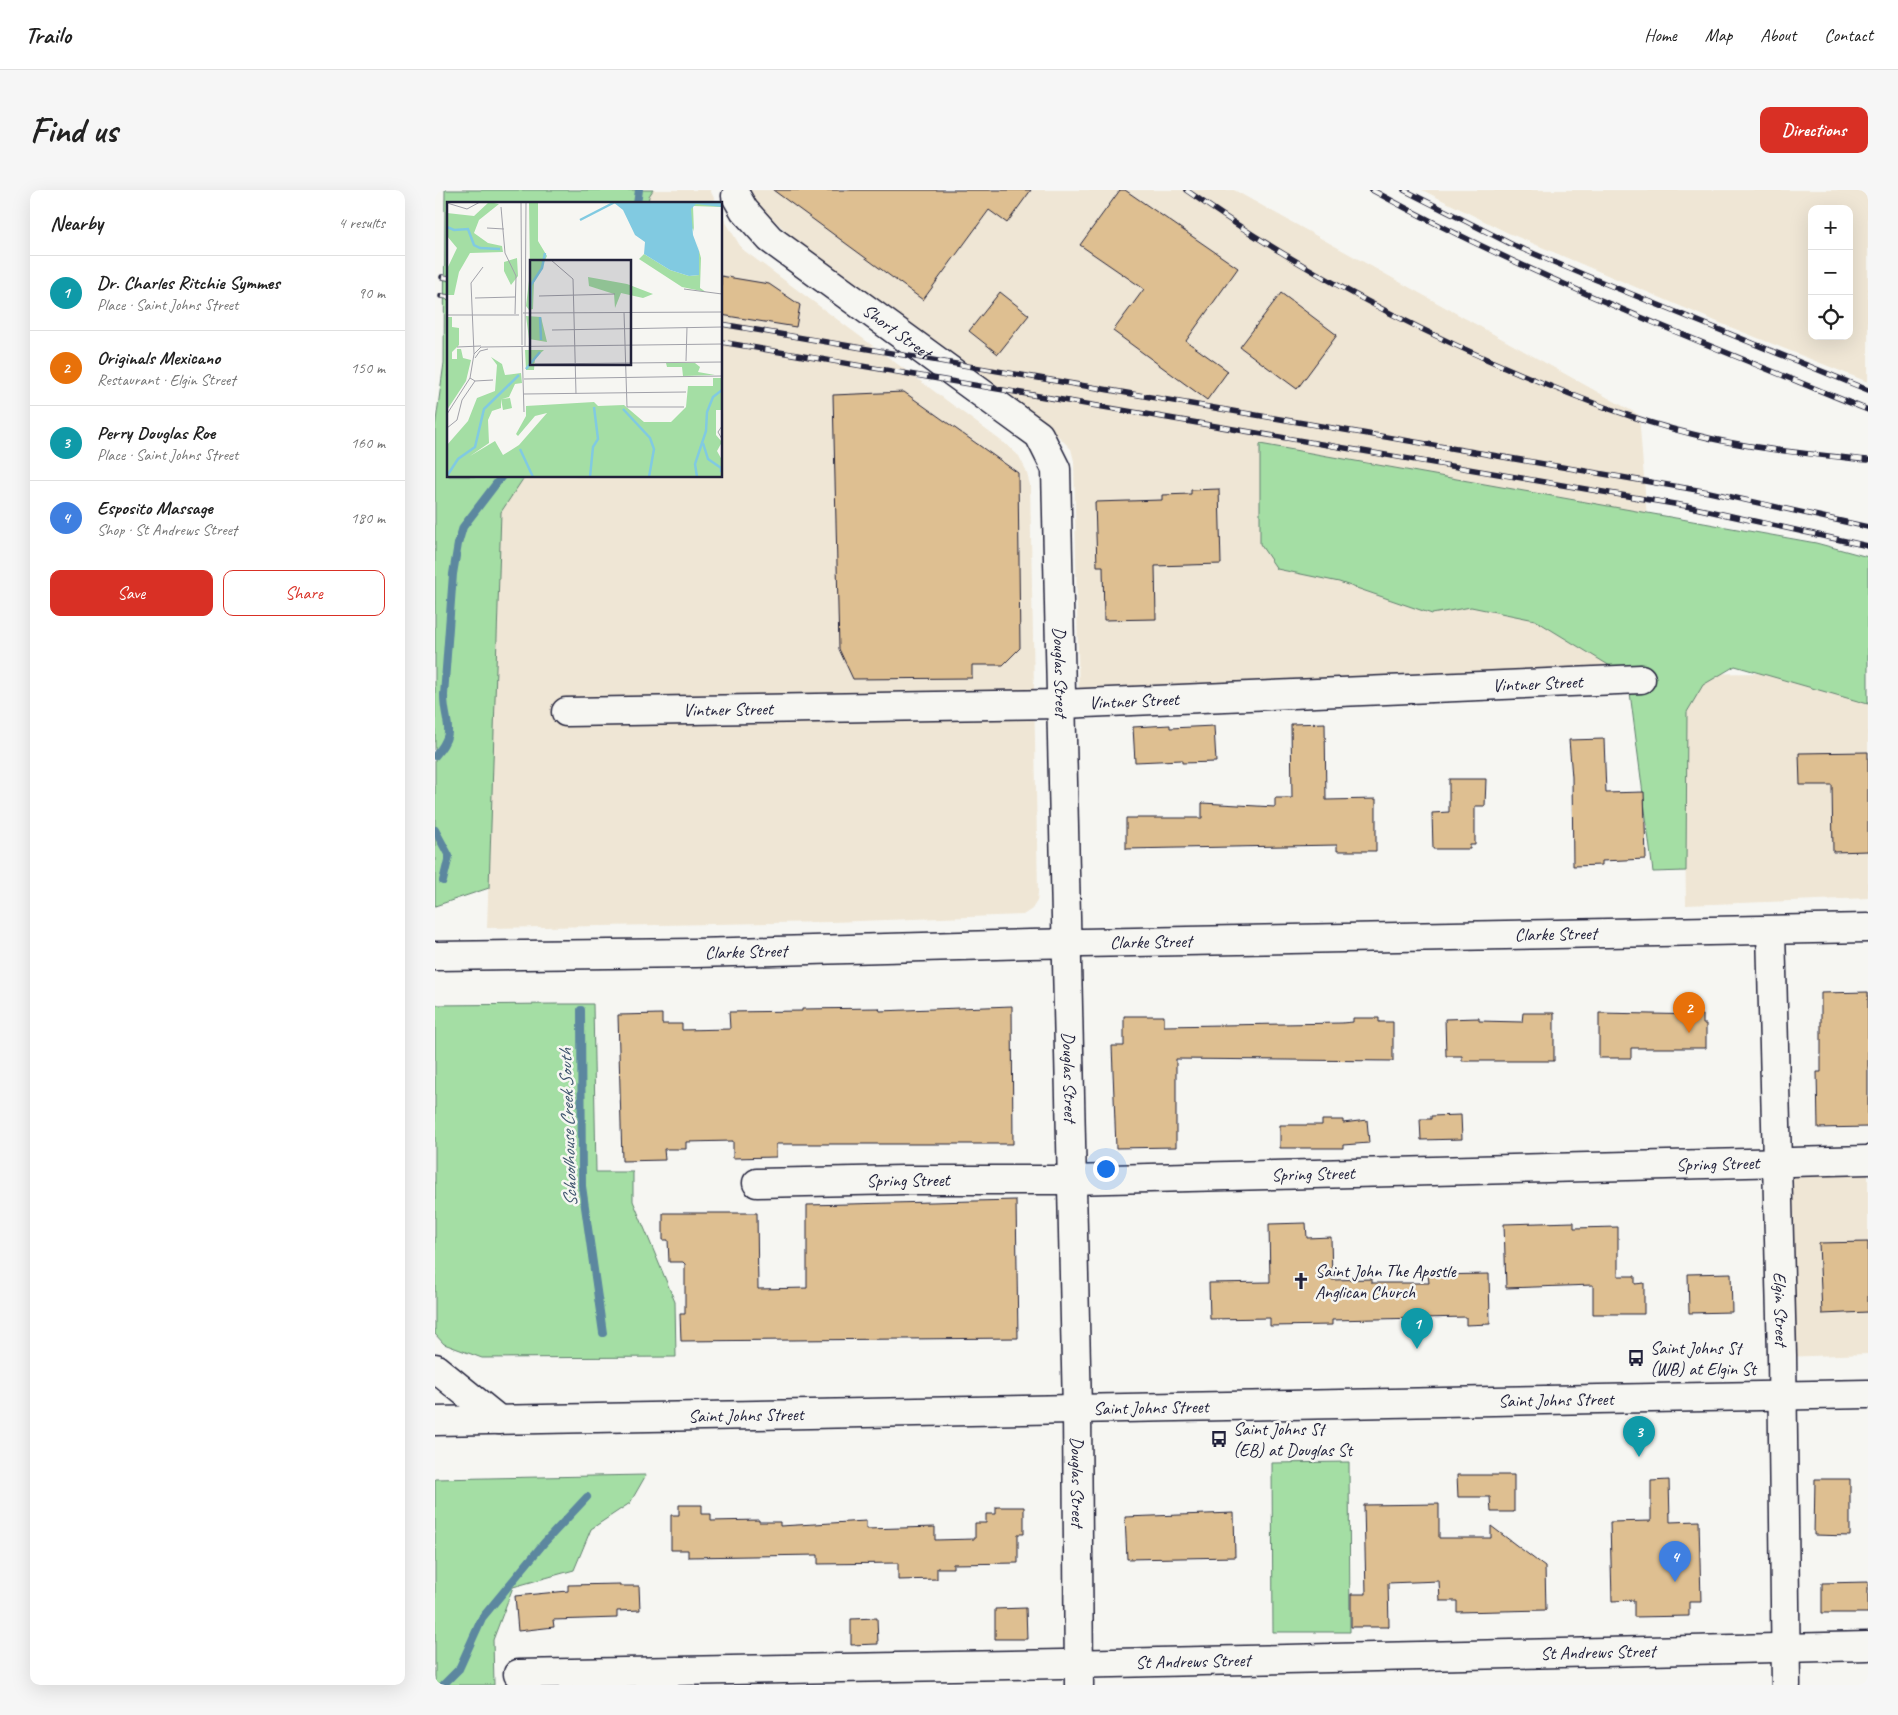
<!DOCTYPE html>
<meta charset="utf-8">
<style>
body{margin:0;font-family:Caveat,sans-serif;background:#f6f6f6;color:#222}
.controls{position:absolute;right:15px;top:15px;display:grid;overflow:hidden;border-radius:10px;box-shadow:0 5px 20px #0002}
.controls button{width:45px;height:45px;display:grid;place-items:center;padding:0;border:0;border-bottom:1px solid #e0e0e0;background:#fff;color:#222;font:25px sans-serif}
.you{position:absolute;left:670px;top:978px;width:18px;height:18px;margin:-12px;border:4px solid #fff;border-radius:50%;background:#1a73e8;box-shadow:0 0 0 8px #1a73e833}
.badge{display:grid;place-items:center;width:32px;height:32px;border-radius:50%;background:#d93025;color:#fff;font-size:16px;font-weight:700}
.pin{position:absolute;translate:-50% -41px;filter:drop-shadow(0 1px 2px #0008)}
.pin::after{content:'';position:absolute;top:26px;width:18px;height:15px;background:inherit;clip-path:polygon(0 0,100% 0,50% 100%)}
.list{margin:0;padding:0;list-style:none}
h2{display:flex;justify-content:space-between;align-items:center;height:65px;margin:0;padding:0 20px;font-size:21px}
h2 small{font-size:16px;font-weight:400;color:#767676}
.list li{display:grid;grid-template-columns:32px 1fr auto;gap:15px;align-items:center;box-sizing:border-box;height:75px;padding:0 20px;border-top:1px solid #e0e0e0}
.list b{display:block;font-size:19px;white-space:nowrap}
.list p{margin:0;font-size:16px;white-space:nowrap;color:#767676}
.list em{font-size:16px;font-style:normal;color:#767676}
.actions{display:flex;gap:10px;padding:15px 20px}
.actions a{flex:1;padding:11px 0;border:1px solid #d93025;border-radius:10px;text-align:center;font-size:18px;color:#d93025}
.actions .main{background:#d93025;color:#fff}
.icon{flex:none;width:28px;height:28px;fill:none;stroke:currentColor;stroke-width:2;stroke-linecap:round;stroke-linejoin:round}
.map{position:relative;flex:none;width:1433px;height:1495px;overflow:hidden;border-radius:10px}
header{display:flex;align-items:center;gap:30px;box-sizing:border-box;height:70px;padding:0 25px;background:#fff;border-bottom:1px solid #e0e0e0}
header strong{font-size:24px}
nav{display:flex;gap:28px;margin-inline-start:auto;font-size:18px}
.intro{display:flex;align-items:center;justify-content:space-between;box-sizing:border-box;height:120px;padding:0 30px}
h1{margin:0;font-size:35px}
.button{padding:12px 22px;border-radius:10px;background:#d93025;color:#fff;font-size:18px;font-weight:700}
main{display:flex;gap:30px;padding:0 30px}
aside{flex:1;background:#fff;border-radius:10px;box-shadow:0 5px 20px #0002}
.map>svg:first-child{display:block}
.built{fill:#efe6d5;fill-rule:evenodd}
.green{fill:#a4dea4;stroke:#638070}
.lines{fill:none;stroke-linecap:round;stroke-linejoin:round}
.stream{stroke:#5b879f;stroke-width:8}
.building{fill:#debf91;stroke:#22223b}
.minor-casing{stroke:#22223b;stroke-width:31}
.major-casing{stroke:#22223b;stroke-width:31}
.minor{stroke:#f6f6f2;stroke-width:28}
.major{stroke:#f6f6f2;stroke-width:28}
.rail-casing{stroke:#22223b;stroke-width:5.5}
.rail{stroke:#f6f6f2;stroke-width:4;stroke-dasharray:11;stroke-linecap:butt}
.labels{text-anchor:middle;stroke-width:5;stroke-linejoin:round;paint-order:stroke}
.street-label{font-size:18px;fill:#22223b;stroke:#f6f6f2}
.poi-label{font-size:18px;fill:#22223b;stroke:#f6f6f2;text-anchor:start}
.water-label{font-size:19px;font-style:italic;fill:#3e546d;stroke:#f6f6f2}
.inset-river{fill:none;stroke:#81cae1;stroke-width:2.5}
.inset-road{fill:none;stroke:#a1a1a9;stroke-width:1}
.view{fill:#22223b;fill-opacity:0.15;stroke:#22223b;stroke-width:2.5}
.inset-edge{fill:none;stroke:#22223b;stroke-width:2.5}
</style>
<header>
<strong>Trailo</strong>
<nav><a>Home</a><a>Map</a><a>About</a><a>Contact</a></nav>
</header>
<div class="intro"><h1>Find us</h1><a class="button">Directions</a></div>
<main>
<aside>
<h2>Nearby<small>4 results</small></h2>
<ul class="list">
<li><span class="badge" style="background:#0f9aa8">1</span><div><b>Dr. Charles Ritchie Symmes</b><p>Place · Saint Johns Street</p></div><em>90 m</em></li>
<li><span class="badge" style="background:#e8710a">2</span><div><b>Originals Mexicano</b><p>Restaurant · Elgin Street</p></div><em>150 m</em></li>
<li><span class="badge" style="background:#0f9aa8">3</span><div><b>Perry Douglas Roe</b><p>Place · Saint Johns Street</p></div><em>160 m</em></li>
<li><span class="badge" style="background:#3f7fe0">4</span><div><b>Esposito Massage</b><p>Shop · St Andrews Street</p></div><em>180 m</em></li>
</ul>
<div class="actions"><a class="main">Save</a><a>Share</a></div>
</aside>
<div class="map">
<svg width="1433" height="1495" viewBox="0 0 1433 1495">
<rect width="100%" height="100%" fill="#f6f6f2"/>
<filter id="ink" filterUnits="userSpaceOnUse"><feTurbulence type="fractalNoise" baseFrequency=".02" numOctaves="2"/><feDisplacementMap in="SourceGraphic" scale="10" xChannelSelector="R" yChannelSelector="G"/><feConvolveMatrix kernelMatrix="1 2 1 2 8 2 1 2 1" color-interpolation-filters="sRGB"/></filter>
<g filter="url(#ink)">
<g class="built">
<path d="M 218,0 L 275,0 L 282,14 L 213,14 L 214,6 Z"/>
<path d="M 306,0 L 799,0 L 1204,225 L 1221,443 L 1248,484 L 1332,483 L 1433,514 L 1433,708 L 1251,715 L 1248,485 L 644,508 L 639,271 L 636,259 L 623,246 L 365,54 Z"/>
<path d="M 987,0 L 1433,0 L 1433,192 L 1285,133 L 1071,42 ZM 1377,19 L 1414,19 L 1414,146 L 1377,146 Z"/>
<path d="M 286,24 L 307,59 L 573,256 L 584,266 L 591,280 L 595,295 L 603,702 L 602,711 L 597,719 L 588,725 L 396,732 L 52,738 L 66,322 L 90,286 L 286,286 Z"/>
<path d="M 1433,971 L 1433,1164 L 1347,1167 L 1342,972 Z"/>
</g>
<g class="green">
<path d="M 10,0 L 218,0 L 214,6 L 213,14 L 14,14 L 14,286 L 90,286 L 66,322 L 54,698 L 0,716 L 0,238 L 9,173 Z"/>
<path d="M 825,254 L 1381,353 L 1433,367 L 1433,514 L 1300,476 L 1268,495 L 1252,522 L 1251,681 L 1218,682 L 1193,487 L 1100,430 L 1036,417 L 997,424 L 904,392 L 842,379 L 825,354 Z"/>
<path d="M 123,814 L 158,814 L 161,982 L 198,982 L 198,1011 L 240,1112 L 241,1167 L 47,1168 L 9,1154 L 0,1144 L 0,815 Z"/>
<path d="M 914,1272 L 915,1442 L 838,1442 L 837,1273 Z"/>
<path d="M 211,1285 L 195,1313 L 156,1339 L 139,1380 L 78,1397 L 58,1450 L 59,1495 L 0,1495 L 0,1289 Z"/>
</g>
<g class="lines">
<g class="stream">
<path d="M 202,14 L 204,0"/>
<path d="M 0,566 C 23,540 9,535 9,505 L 18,384 L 23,354 L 28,337 L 67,286"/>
<path d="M 0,640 L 14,666 L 8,691"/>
<path d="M 146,820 L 147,996 L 168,1143"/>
<path d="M 8,1495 L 24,1479 L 47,1428 L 109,1353 L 152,1307"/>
</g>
</g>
<g class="building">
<path d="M 338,0 L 596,0 L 572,33 L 554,20 L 488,110 Z"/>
<path d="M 685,0 L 690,0 L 803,78 L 751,151 L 793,181 L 772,210 L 678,141 L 709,99 L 645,55 Z"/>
<path d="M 286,86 L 334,94 L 365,115 L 361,137 L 286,125 Z"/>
<path d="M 565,102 L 594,125 L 563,164 L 534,141 Z"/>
<path d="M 846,103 L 902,145 L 862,199 L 805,157 Z"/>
<path d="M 469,202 L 583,283 L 585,458 L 568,475 L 537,475 L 537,488 L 418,489 L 404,459 L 398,205 Z"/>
<path d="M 784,299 L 786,374 L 720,376 L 721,429 L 669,430 L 668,376 L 662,376 L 660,312 L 727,310 L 727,305 L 756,304 L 756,300 Z"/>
<path d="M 890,533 L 891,610 L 941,609 L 941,661 L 902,661 L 902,655 L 691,659 L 691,628 L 767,628 L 767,613 L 840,617 L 840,608 L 857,608 L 856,534 Z"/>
<path d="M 735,535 L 735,538 L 779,536 L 781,572 L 747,573 L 747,570 L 700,572 L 698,537 Z"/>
<path d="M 1169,549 L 1171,603 L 1209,602 L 1211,669 L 1167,671 L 1167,675 L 1138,676 L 1137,587 L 1134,550 Z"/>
<path d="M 1433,562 L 1433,661 L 1398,662 L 1397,595 L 1365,595 L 1364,563 Z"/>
<path d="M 1014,589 L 1051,589 L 1050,616 L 1040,616 L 1040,655 L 1035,655 L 1035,659 L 998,659 L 997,623 L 1014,622 Z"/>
<path d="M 1433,802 L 1433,937 L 1383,938 L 1382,882 L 1386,882 L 1386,803 Z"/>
<path d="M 577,816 L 578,954 L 341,954 L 341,967 L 298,968 L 298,951 L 251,952 L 251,959 L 229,959 L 230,970 L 187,971 L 183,825 L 227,824 L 227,834 L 247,834 L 247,840 L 295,839 L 294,822 L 367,821 L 367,819 L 444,818 L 445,821 Z"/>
<path d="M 1088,823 L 1119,823 L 1119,871 L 1027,871 L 1027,866 L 1011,866 L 1010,829 L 1044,828 L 1044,831 L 1087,832 Z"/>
<path d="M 1164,823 L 1268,825 L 1268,834 L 1271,834 L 1271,858 L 1196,858 L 1196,868 L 1164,868 Z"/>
<path d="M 689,826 L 729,826 L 729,836 L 907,833 L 918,832 L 918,828 L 944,828 L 944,832 L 958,832 L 958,871 L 741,869 L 741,957 L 681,958 L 677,856 L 689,856 Z"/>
<path d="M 1026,925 L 1027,949 L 986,950 L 985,929 L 996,929 L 996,926 Z"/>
<path d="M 887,930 L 908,930 L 908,933 L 932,930 L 934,953 L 908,955 L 908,958 L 845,958 L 845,935 L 887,935 Z"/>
<path d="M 581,1010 L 583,1148 L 246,1151 L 245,1124 L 250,1124 L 250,1074 L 248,1072 L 234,1072 L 233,1050 L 228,1050 L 228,1023 L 322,1023 L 323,1099 L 372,1098 L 372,1015 Z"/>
<path d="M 1139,1032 L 1139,1038 L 1183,1037 L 1183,1086 L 1200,1086 L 1200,1094 L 1209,1093 L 1209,1124 L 1158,1124 L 1158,1095 L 1071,1098 L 1069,1034 Z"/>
<path d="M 871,1033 L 872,1048 L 896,1047 L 897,1090 L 937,1089 L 937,1093 L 994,1093 L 993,1085 L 1054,1084 L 1055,1134 L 1031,1135 L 1031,1127 L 897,1130 L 897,1135 L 835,1136 L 835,1128 L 775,1129 L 774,1093 L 835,1092 L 834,1034 Z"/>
<path d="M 1433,1052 L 1433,1122 L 1387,1124 L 1384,1053 Z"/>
<path d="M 1296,1083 L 1297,1122 L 1254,1123 L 1253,1084 Z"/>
<path d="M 1022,1285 L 1079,1285 L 1079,1322 L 1056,1322 L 1055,1307 L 1023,1307 Z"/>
<path d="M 1380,1289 L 1415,1289 L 1415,1346 L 1379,1345 Z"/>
<path d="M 1234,1290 L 1235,1332 L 1264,1331 L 1266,1412 L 1254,1412 L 1254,1426 L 1199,1427 L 1199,1410 L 1177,1411 L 1175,1332 L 1216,1331 L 1216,1291 Z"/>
<path d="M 1004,1314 L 1004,1348 L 1056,1348 L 1056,1336 L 1110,1377 L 1111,1420 L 1022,1422 L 1022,1411 L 1005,1411 L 1004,1391 L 953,1393 L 954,1437 L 916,1437 L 916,1404 L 931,1404 L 929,1315 Z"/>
<path d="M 244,1315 L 267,1315 L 267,1324 L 276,1324 L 276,1331 L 324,1330 L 324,1332 L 345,1332 L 345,1336 L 431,1331 L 431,1339 L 500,1337 L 500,1350 L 540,1349 L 540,1333 L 551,1333 L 551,1324 L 561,1324 L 561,1317 L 589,1317 L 589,1344 L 583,1344 L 583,1373 L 518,1374 L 518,1378 L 502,1378 L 502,1389 L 463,1390 L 463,1373 L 383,1374 L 383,1365 L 253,1367 L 253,1360 L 236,1360 L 236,1325 L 244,1325 Z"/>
<path d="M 799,1323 L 800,1367 L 692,1369 L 690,1327 Z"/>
<path d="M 1433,1392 L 1433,1423 L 1387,1423 L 1387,1393 Z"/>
<path d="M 185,1394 L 185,1396 L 204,1396 L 205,1420 L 182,1421 L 182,1428 L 118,1430 L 119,1437 L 83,1441 L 80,1406 L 133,1401 L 133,1395 Z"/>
<path d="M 591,1418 L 592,1449 L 560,1449 L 560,1419 Z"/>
<path d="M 442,1428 L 443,1454 L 416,1455 L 416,1429 Z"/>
</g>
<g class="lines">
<g class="minor-casing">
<g id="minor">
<path id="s1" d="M 301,6 L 309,20 L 335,49 L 604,245 L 621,279 L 642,1220 L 644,1495"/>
<path id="s2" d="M 131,522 L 627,514 L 1206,489"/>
<path id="s3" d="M 1336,741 L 1347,1165 L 1351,1495"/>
<path id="s4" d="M 322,993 L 468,990 L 635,990 L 1433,970"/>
<path id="s5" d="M 83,1484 L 679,1473 L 1433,1456"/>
</g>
</g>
<g class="major-casing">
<g id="major">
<path id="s6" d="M 0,766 L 261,763 L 595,754 L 1433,738"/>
<path d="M 0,1178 L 64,1230"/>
<path id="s7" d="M 0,1231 L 1433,1204"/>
</g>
</g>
<use href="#minor" class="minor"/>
<use href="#major" class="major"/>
<g class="rail-casing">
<g id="rail">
<path d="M 751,0 C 856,74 967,134 1086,184 C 1141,207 1199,230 1257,244 C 1315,259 1374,264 1433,270"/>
<path d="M 937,0 C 1096,87 1266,152 1433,220"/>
<path d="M 969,0 L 1078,55 L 1152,86 L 1433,200"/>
<path d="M 7,87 L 14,88"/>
<path d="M 6,106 L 14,107"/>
<path d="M 286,134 L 1274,302 L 1433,337"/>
<path d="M 286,152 L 1251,316 L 1433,356"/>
</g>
</g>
<use href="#rail" class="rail"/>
</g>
</g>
<defs>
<g id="church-bare" transform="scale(1.35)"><path d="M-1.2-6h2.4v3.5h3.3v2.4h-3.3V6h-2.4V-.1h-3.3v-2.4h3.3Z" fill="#22223b" stroke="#f6f6f2" stroke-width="2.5" paint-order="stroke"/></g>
<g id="bus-bare" transform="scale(1.35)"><path d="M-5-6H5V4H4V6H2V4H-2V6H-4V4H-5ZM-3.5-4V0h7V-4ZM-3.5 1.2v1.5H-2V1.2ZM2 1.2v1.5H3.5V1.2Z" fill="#22223b" stroke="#f6f6f2" stroke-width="2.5" paint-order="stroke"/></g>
</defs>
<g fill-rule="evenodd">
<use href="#church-bare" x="866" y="1091"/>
<use href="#bus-bare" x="1201" y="1168"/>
<use href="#bus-bare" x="784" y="1249"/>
</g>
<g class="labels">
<g class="street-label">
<text dy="6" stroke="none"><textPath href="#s1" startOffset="212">Short Street</textPath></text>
<text dy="6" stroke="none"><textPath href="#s1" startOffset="629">Douglas Street</textPath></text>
<text dy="6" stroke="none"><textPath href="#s2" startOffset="972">Vintner Street</textPath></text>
<text dy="6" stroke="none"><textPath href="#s2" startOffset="568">Vintner Street</textPath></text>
<text dy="6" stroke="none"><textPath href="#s2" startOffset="162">Vintner Street</textPath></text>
<text dy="6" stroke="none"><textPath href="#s6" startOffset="1121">Clarke Street</textPath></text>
<text dy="6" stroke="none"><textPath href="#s6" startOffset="716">Clarke Street</textPath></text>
<text dy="6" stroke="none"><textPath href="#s6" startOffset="311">Clarke Street</textPath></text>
<text dy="6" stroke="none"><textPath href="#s1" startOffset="1034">Douglas Street</textPath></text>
<text dy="6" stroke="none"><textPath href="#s4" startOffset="961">Spring Street</textPath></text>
<text dy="6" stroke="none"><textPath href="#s4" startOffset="556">Spring Street</textPath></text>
<text dy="6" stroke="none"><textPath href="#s4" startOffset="151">Spring Street</textPath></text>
<text dy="6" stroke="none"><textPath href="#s3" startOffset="378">Elgin Street</textPath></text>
<text dy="6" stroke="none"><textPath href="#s7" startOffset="1121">Saint Johns Street</textPath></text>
<text dy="6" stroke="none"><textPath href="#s7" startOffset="716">Saint Johns Street</textPath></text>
<text dy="6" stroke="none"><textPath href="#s7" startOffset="311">Saint Johns Street</textPath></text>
<text dy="6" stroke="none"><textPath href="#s1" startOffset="1439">Douglas Street</textPath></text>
<text dy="6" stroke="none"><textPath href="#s5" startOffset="1080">St Andrews Street</textPath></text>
<text dy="6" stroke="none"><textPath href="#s5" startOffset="675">St Andrews Street</textPath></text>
</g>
<g class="poi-label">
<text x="880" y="1087">Saint John The Apostle<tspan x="880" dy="21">Anglican Church</tspan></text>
<text x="1215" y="1164">Saint Johns St<tspan x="1215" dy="21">(WB) at Elgin St</tspan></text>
<text x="798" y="1245">Saint Johns St<tspan x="798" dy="21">(EB) at Douglas St</tspan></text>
</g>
<g class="water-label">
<text transform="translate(132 938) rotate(-92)" y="7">Schoolhouse Creek South</text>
</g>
</g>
<g transform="translate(12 12)">
<rect width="275" height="275" fill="#f6f6f2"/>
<path d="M 42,0 L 52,2 L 32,18 L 27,31 L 41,41 L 55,44 L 56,50 L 23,51 L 12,70 L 7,93 L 0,93 L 0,67 L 10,46 L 0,34 L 0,11 L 27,14 ZM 82,0 L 91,0 L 91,39 L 100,54 L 87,80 L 86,107 L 82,108 L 79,104 L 83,70 ZM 205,0 L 238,0 L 238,5 L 241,9 L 239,0 L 275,0 L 275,5 L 246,4 L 247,30 L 254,56 L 253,86 L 259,90 L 235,85 L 192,57 L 197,52 L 223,68 L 242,74 L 252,73 L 252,49 L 246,26 L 243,32 L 250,52 L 248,48 L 240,52 L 246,45 L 239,34 L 227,31 L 212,44 L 203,36 L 207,32 L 203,17 ZM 70,56 L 71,74 L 64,83 L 57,69 L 57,60 ZM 141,75 L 180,82 L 206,92 L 196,96 L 174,91 L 168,106 L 167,92 L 142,84 ZM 79,114 L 94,115 L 100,140 L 82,137 ZM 0,115 L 5,115 L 5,125 L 12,126 L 12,143 L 5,150 L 5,157 L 10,157 L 10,147 L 14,147 L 16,156 L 24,158 L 19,179 L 0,208 ZM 78,148 L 97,148 L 88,156 L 87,168 L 79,168 ZM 44,155 L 55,162 L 58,173 L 74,171 L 75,181 L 68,182 L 62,195 L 55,197 L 63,196 L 65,206 L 56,208 L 54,197 L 54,206 L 45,209 L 41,218 L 42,241 L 23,254 L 48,239 L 56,253 L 72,243 L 100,211 L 88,214 L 71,234 L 69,232 L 79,214 L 79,204 L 147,200 L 151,204 L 177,203 L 197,220 L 224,220 L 239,205 L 241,184 L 266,184 L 266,176 L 275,176 L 275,208 L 269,208 L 269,233 L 275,240 L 270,249 L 275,258 L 275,275 L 0,275 L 0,243 L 21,219 L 30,196 L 48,189 L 50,163 ZM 219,161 L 248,161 L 253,165 L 251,170 L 268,173 L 236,174 L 235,165 L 220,165 Z" fill="#a4dea4"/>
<path d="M 166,0 L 275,0 L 275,5 L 249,2 L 244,7 L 246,33 L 252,49 L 252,73 L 242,74 L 223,68 L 197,52 L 198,40 L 188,33 L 176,8 Z" fill="#81cae1"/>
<path class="inset-river" d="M 133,18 L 168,0M 0,25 L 7,28 L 21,27 L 27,43 L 33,46 L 53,47M 83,106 L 84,83 L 95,66 L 98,51M 93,115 L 94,138M 79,167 L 93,150M 176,207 L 203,236 L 207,247 L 202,275M 256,241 L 261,257 L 274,266 L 274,270M 73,247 L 86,275M 0,274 L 11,257 L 28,245 L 37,207 L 72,173M 143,275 L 146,245 L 151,237 L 147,205M 250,275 L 248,262 L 259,229 L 260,210 L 266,195 L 275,188"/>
<path class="inset-road" d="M 74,0 L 75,143M 0,1 L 20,7 L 33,0M 54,5 L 58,51 L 69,74 L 68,112M 40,26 L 57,27M 104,58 L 126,77 L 129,192M 237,87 L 275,92M 92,94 L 168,92M 28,96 L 68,95M 177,110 L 180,205 L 237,205M 76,111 L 275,110M 0,113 L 72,113M 105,128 L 275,125M 75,144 L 77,210M 78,144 L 79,0M 10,145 L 34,144M 27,152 L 24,81 L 36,65M 28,156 L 33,149 L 41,147M 239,159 L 240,125M 88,162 L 275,160M 23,176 L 28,179 L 46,178M 77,177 L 275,174M 77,192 L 239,190M 0,212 L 23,176 L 27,152 L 34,145 L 275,142M 275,224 L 271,230 L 275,237M 0,226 L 10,218 L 15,198 L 28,179"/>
<path class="view" d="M 83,58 L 184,58 L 184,163 L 83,163 Z"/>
<rect width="275" height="275" class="inset-edge"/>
</g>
</svg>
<div class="controls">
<button>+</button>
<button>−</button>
<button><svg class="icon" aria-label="locate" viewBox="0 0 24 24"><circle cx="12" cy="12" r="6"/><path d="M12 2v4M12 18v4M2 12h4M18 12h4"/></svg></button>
</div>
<div class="you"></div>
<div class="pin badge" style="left:982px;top:1159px;background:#0f9aa8">1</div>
<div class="pin badge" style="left:1254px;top:843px;background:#e8710a">2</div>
<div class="pin badge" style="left:1204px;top:1267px;background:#0f9aa8">3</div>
<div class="pin badge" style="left:1240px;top:1392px;background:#3f7fe0">4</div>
</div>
</main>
